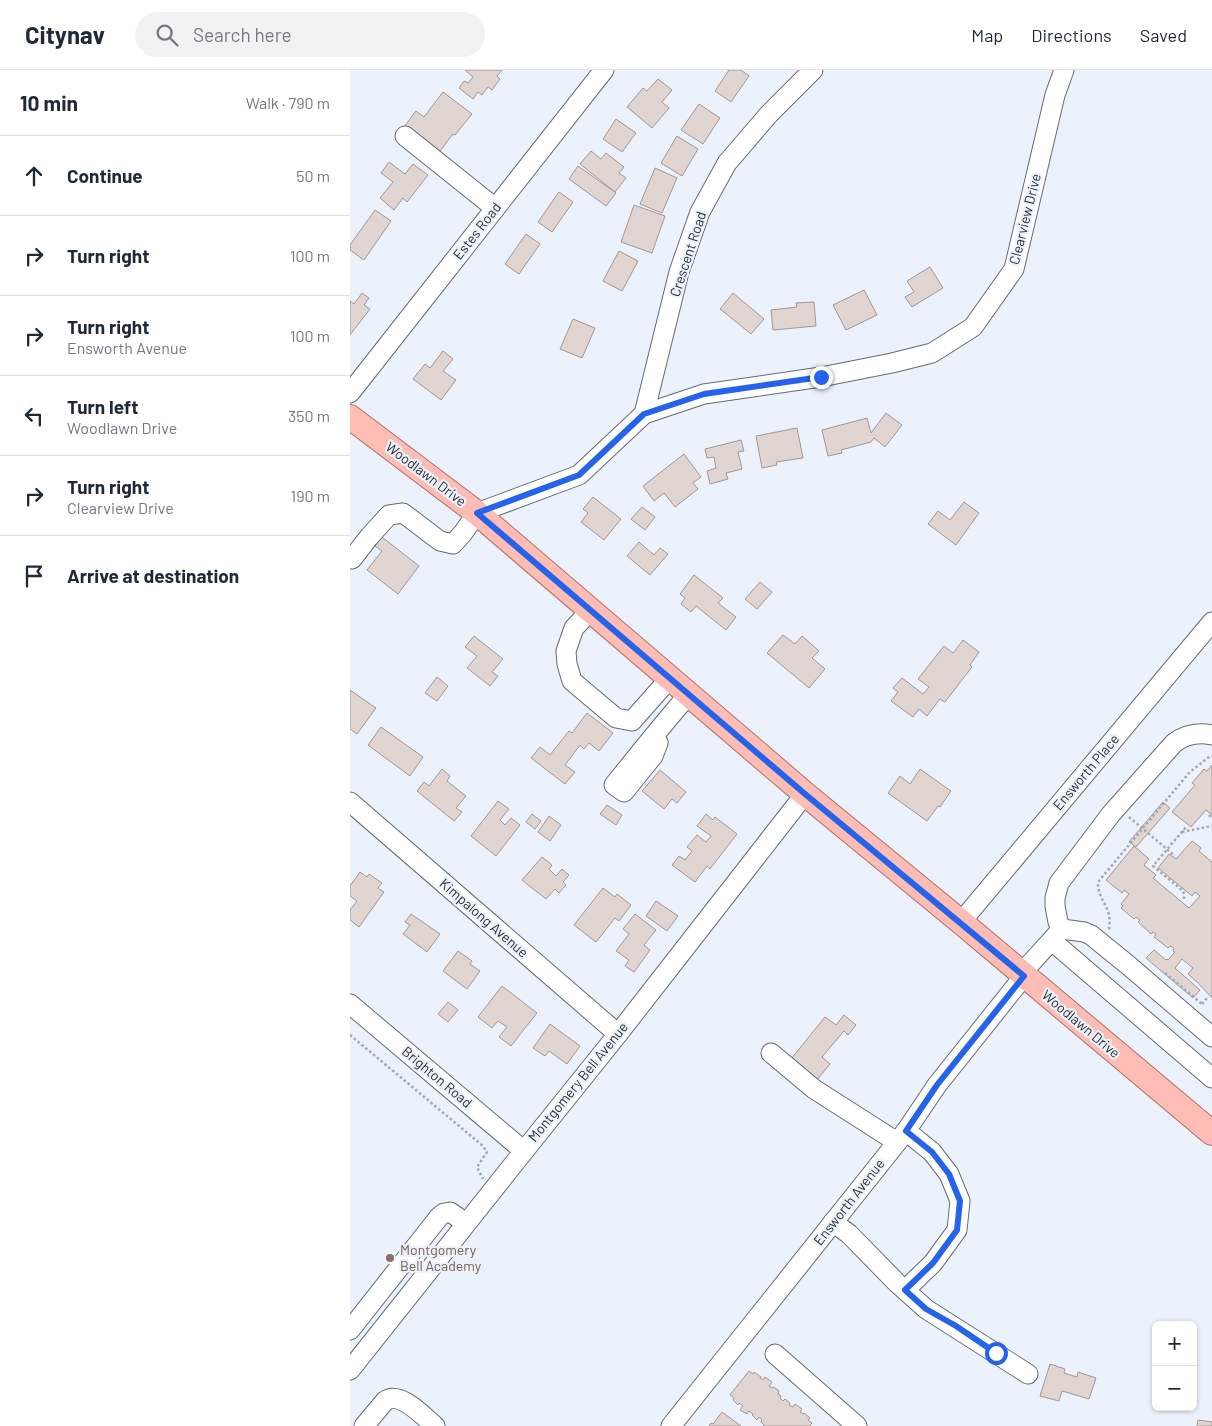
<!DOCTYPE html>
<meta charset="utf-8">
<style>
body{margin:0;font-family:Barlow,sans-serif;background:#f2f2f3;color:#1f2937}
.controls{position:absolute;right:15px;bottom:15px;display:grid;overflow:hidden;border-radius:8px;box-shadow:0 1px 4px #0004}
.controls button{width:45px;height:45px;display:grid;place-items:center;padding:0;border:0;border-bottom:1px solid #e0e1e3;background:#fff;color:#1f2937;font:25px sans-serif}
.stop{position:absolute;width:15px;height:15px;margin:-11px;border:4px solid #2563eb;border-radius:50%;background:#fff}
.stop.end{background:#2563eb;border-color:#fff;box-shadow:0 1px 5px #0008}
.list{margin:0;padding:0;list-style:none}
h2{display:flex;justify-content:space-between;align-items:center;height:65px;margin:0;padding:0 20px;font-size:21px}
h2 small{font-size:16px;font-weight:400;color:#747a83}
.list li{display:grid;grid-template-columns:32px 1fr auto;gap:15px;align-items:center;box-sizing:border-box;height:80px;padding:0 20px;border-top:1px solid #e0e1e3}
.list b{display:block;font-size:19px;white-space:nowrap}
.list p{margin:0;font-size:16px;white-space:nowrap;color:#747a83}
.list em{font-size:16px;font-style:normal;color:#747a83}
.icon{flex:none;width:28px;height:28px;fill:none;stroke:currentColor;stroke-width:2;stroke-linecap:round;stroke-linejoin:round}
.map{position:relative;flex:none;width:862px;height:1356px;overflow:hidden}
header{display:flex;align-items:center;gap:30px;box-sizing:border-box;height:70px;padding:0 25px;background:#fff;border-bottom:1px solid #e0e1e3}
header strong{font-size:24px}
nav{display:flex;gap:28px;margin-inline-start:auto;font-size:18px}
.search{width:350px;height:45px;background:#f2f2f3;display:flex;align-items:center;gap:12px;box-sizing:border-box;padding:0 18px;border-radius:28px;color:#747a83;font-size:19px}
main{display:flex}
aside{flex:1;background:#fff}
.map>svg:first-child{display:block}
.building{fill:#e1d5d2;stroke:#a29794}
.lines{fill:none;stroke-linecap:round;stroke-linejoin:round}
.minor-casing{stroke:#656a72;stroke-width:21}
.major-casing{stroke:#b36e66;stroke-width:26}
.path{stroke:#a4a9b0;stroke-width:2.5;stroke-dasharray:2.5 2.5;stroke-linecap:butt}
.minor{stroke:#fff;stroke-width:19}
.major{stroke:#fdbcb4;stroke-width:24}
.route{stroke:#2563eb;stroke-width:6}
.education-dot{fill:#8d6e63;stroke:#ecf2fb;stroke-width:2}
.labels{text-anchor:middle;stroke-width:4.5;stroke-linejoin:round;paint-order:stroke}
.street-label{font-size:14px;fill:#2d3033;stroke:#ecf2fb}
.education-label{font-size:14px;fill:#785e54;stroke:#ecf2fb;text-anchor:start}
</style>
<header>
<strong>Citynav</strong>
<div class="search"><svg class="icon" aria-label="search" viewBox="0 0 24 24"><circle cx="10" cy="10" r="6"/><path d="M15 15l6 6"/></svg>Search here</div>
<nav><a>Map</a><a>Directions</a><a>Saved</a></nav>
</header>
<main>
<aside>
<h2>10 min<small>Walk · 790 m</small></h2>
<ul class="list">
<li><svg class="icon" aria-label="ahead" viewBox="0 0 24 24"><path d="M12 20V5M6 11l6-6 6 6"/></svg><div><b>Continue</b></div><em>50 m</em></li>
<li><svg class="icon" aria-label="right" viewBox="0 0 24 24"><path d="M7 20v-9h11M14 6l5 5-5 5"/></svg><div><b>Turn right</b></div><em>100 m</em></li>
<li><svg class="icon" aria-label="right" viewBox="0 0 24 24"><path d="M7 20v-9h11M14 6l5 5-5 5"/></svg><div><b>Turn right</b><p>Ensworth Avenue</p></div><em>100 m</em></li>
<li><svg class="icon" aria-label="left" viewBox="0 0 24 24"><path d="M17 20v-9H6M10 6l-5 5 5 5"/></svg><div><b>Turn left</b><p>Woodlawn Drive</p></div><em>350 m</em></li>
<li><svg class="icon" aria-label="right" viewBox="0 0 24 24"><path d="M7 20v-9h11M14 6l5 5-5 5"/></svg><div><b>Turn right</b><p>Clearview Drive</p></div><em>190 m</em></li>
<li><svg class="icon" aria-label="arrive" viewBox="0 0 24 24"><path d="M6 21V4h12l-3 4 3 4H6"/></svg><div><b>Arrive at destination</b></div></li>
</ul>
</aside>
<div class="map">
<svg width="862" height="1356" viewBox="0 0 862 1356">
<rect width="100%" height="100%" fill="#ecf2fb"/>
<g class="building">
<path d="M 115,0 L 152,0 L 147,6 L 150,9 L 142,20 L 138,17 L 132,25 L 128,22 L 123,29 L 109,18 L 114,11 L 118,13 L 123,7 Z"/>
<path d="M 379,0 L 391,0 L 399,6 L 381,32 L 365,21 Z"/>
<path d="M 308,9 L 322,20 L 312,32 L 319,38 L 302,58 L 277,37 L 293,18 L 297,21 Z"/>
<path d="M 93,22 L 122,44 L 105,65 L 103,64 L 90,81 L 67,63 L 62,69 L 51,61 L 66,41 L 74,47 Z"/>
<path d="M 349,34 L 370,48 L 353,74 L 331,60 Z"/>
<path d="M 266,49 L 286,63 L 272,82 L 253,69 Z"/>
<path d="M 327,66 L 348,79 L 332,106 L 311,93 Z"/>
<path d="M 241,81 L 251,89 L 256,83 L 274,97 L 269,103 L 276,108 L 265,122 L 230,94 Z"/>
<path d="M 39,92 L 55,104 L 63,94 L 78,105 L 57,132 L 53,128 L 44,140 L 30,128 L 43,112 L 31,103 Z"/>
<path d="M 228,96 L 266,123 L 256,136 L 219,109 Z"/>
<path d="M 305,98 L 327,108 L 312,143 L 290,134 Z"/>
<path d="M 209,122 L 223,132 L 202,162 L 188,152 Z"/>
<path d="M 284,135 L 315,146 L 302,183 L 271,172 Z"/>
<path d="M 25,140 L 41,151 L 14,190 L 0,180 L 0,175 Z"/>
<path d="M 176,164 L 190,174 L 169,204 L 155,194 Z"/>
<path d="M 269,181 L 288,191 L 272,221 L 253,211 Z"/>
<path d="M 580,197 L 593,218 L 562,237 L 555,227 L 564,222 L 557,211 Z"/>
<path d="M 514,220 L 527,245 L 496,260 L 483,235 Z"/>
<path d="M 12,223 L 19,228 L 14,235 L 20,239 L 0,265 L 0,231 L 4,234 Z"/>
<path d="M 383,223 L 414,249 L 401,264 L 370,239 Z"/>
<path d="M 464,232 L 466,256 L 423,260 L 421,240 L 447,237 L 446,233 Z"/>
<path d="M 223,249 L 245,258 L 232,288 L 210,279 Z"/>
<path d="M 93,281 L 103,289 L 93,301 L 106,310 L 91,330 L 63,309 L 75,294 L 80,298 Z"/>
<path d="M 536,343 L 552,355 L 535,377 L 524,368 L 521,372 L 491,380 L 492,383 L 478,386 L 472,360 L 517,348 L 521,363 Z"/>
<path d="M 447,358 L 453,388 L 426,392 L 427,395 L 412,398 L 406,366 Z"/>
<path d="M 391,370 L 394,381 L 388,382 L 392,399 L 376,403 L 378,409 L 360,414 L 357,401 L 366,398 L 364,387 L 357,388 L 355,379 Z"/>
<path d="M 334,384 L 351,407 L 343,413 L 348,419 L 325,437 L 314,423 L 304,431 L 293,416 Z"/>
<path d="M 243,427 L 271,449 L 254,470 L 231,452 L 238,443 L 233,439 Z"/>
<path d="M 614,432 L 629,443 L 606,475 L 578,454 L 588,441 L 600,450 Z"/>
<path d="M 292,437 L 305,447 L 295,460 L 281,449 Z"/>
<path d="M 32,467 L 69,496 L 48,524 L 17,500 L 32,481 L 25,476 Z"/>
<path d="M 289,472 L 304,485 L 310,478 L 318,484 L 300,505 L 277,486 Z"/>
<path d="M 344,505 L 373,528 L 368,533 L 386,547 L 376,560 L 346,536 L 341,542 L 331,534 L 335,528 L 330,524 Z"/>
<path d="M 410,512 L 422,522 L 407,539 L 395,529 Z"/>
<path d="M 433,565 L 445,574 L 452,566 L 469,581 L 462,588 L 475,599 L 459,618 L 417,583 Z"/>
<path d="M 124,566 L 153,589 L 142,602 L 148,606 L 140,616 L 117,598 L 127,586 L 115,577 Z"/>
<path d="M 613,570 L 629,582 L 620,595 L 622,597 L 595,632 L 590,629 L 577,646 L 569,639 L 563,647 L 541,631 L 548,622 L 543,618 L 552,608 L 573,624 L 579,617 L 568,609 L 594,576 L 603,583 Z"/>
<path d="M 87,607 L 98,616 L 87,631 L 75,623 Z"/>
<path d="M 0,620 L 26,638 L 7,664 L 0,659 Z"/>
<path d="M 237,643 L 263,663 L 249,681 L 239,673 L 234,679 L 230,675 L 215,695 L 225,702 L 215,714 L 181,688 L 190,677 L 200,685 L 219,661 L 222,663 Z"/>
<path d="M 31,657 L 73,687 L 60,706 L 18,675 Z"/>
<path d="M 862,695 L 862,745 L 856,740 L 841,757 L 822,742 L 845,715 L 842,713 L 854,699 L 857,701 Z"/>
<path d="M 92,699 L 100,706 L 97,711 L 116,726 L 106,738 L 112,742 L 104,751 L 67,721 L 74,712 L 79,716 Z"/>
<path d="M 570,699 L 601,721 L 590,737 L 588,736 L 577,751 L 538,723 L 550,706 L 560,714 Z"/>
<path d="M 310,700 L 336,722 L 327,733 L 322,729 L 314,739 L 292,721 Z"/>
<path d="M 148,731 L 159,739 L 150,750 L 155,755 L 161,748 L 170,755 L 146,786 L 121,766 Z"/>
<path d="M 813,732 L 820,738 L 786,777 L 779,772 Z"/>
<path d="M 257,735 L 272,745 L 266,755 L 250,744 Z"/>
<path d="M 182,744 L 191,751 L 185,759 L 176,752 Z"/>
<path d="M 356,744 L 363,750 L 365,747 L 387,764 L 360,799 L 357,796 L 345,812 L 322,795 L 329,786 L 335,790 L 342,781 L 337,777 L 347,765 L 356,772 L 361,766 L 347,756 Z"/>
<path d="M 199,746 L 211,755 L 200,771 L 188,762 Z"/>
<path d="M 842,771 L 851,778 L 849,781 L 862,792 L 862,928 L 848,913 L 838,904 L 843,898 L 832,889 L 825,898 L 826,899 L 850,920 L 843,928 L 796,888 L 804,880 L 816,890 L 817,889 L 818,890 L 825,882 L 823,881 L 824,878 L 820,876 L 818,878 L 804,867 L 806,864 L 803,862 L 801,864 L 788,852 L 790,850 L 786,847 L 784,849 L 771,838 L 773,836 L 771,834 L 779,824 L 774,820 L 772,823 L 756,810 L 784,776 L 799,789 L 794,795 L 806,805 L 803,808 L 839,838 L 850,826 L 845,822 L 842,826 L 808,798 L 819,784 L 826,789 Z"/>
<path d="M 192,787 L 202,795 L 199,799 L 206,806 L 212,799 L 219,805 L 213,812 L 216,815 L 209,823 L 205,819 L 196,829 L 172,810 Z"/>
<path d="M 10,802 L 17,807 L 19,804 L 32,813 L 28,818 L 34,822 L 9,857 L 0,850 L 0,840 L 7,831 L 0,826 L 0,816 Z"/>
<path d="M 253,818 L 265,827 L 267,824 L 281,835 L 269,851 L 265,848 L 246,872 L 224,855 Z"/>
<path d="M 306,831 L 328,846 L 317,861 L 296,846 Z"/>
<path d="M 61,844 L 90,864 L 77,882 L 53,864 L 60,855 L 55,852 Z"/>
<path d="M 285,844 L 306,860 L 294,875 L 300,880 L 284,902 L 275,896 L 279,890 L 266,881 L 279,864 L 273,859 Z"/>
<path d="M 108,881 L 122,891 L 120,894 L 130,901 L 117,919 L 93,901 Z"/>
<path d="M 152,916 L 187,943 L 161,976 L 149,967 L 157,957 L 148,951 L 142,958 L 128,947 Z"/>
<path d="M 98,932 L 108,940 L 98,952 L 88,944 Z"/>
<path d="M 494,945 L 506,955 L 498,965 L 494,961 L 472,987 L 480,994 L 467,1010 L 441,989 L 475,947 L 486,955 Z"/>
<path d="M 200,954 L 230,976 L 217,994 L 199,981 L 195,986 L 183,978 Z"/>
<path d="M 700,1294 L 715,1299 L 714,1303 L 727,1307 L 728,1302 L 746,1308 L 739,1329 L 712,1321 L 709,1331 L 690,1326 Z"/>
<path d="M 399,1301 L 403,1304 L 404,1302 L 411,1307 L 410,1308 L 413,1310 L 415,1307 L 422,1312 L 419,1316 L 422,1318 L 424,1317 L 429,1321 L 428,1324 L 431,1326 L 430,1328 L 433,1331 L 435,1329 L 440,1333 L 439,1335 L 443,1337 L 445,1334 L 452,1339 L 450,1342 L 453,1344 L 454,1343 L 460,1348 L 458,1350 L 462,1353 L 460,1355 L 461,1356 L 413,1356 L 414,1355 L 411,1352 L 412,1350 L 409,1347 L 407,1350 L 402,1345 L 403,1344 L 399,1341 L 397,1344 L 390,1340 L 393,1336 L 389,1333 L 388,1335 L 383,1330 L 384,1328 L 380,1325 Z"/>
<path d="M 372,1342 L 391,1356 L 359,1356 L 361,1353 L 363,1354 Z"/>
<path d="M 848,1350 L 862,1352 L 862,1356 L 847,1356 Z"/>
</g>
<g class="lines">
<g class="minor-casing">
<g id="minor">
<path d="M 55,66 L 145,138"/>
<path d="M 0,323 L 254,0"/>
<path d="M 294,344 L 329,202 L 350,142 L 377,93 L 419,44 L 463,0"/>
<path d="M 2,489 L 19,467 L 39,445 L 53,443 L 90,471 L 103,474 L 113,463 L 127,443 L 229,405 L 294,344 L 354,324 L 471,307 L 542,293 L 582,283 L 623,257 L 664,199 L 705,25 L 714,0"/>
<path d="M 241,540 L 224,558 L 216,581 L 217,594 L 222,611 L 266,648 L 282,651 L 320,608"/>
<path d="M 302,668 L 308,673 L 303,686 L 274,722 L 264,715 C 289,684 313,654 339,624"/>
<path d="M 0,732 L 268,964"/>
<path d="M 611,852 L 862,552"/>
<path d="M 712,859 L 708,852 L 705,836 L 705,828 L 709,813 L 761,744 L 824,673 C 836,664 848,662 862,665"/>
<path d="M 712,859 L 734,862 L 741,865 L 778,895 L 862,967"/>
<path d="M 702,871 L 862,1008"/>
<path d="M 671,904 L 709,862"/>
<path d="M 0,934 L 174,1081"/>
<path d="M 421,983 L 464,1019 L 547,1072"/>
<path d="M 483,1152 L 499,1164 L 547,1213 L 576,1239 L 678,1304"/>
<path d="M 555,1220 L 583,1193 L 607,1160 L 610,1131 L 599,1104 L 582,1082 L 556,1061"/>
<path d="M 0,1260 L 89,1147 L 94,1143 L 100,1142 L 116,1153"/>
<path d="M 425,1284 L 507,1356"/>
<path d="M 0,1300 L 174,1081 L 268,964 L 455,724"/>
<path d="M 14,1356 L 35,1331 C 50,1320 74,1347 85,1356"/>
<path d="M 321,1356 L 556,1061 L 587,1015 L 674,906"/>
</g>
</g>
<g class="major-casing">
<path id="major" d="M 0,347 L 127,443 L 455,724 L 611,852 L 862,1063"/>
</g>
<g class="path">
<path d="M 859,745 L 862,748"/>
<path d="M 779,747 L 825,786"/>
<path d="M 832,762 L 862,756"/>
<path d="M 834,829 L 834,824 L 833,821 L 803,796 L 836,757"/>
<path d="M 760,859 L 759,858 C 763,837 747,830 748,812 L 839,703 L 860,686 L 862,686"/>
<path d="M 815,903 L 852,934"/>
<path d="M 852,934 L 857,928"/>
<path d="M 0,965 L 133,1076 L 137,1082 L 127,1097 L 133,1109"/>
</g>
<use href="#minor" class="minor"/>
<use href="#major" class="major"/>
</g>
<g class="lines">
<path class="route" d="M 471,307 L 354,324 L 294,344 L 229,405 L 127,443 L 455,724 L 674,906 L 587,1015 L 556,1061 L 582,1082 L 599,1104 L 610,1131 L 607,1160 L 583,1193 L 555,1220 L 576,1239 L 606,1256 L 646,1283"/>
</g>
<circle class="education-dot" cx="40" cy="1188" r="5"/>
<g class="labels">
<g class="street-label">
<text transform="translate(675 149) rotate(-76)" y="5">Clearview Drive</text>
<text transform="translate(127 161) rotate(-52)" y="5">Estes Road</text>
<text transform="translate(338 184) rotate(-72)" y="5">Crescent Road</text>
<text transform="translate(76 404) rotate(37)" y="5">Woodlawn Drive</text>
<text transform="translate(736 702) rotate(-50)" y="5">Ensworth Place</text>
<text transform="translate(134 848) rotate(41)" y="5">Kimpalong Avenue</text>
<text transform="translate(731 954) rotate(40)" y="5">Woodlawn Drive</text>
<text transform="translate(87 1007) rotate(40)" y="5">Brighton Road</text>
<text transform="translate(228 1012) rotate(-51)" y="5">Montgomery Bell Avenue</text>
<text transform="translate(499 1132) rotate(-52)" y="5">Ensworth Avenue</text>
</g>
<g class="education-label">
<text x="50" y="1185">Montgomery<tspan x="50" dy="16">Bell Academy</tspan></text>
</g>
</g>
</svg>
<div class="controls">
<button>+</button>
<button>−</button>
</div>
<div class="stop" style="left:646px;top:1283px"></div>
<div class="stop end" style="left:471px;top:307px"></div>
</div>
</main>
